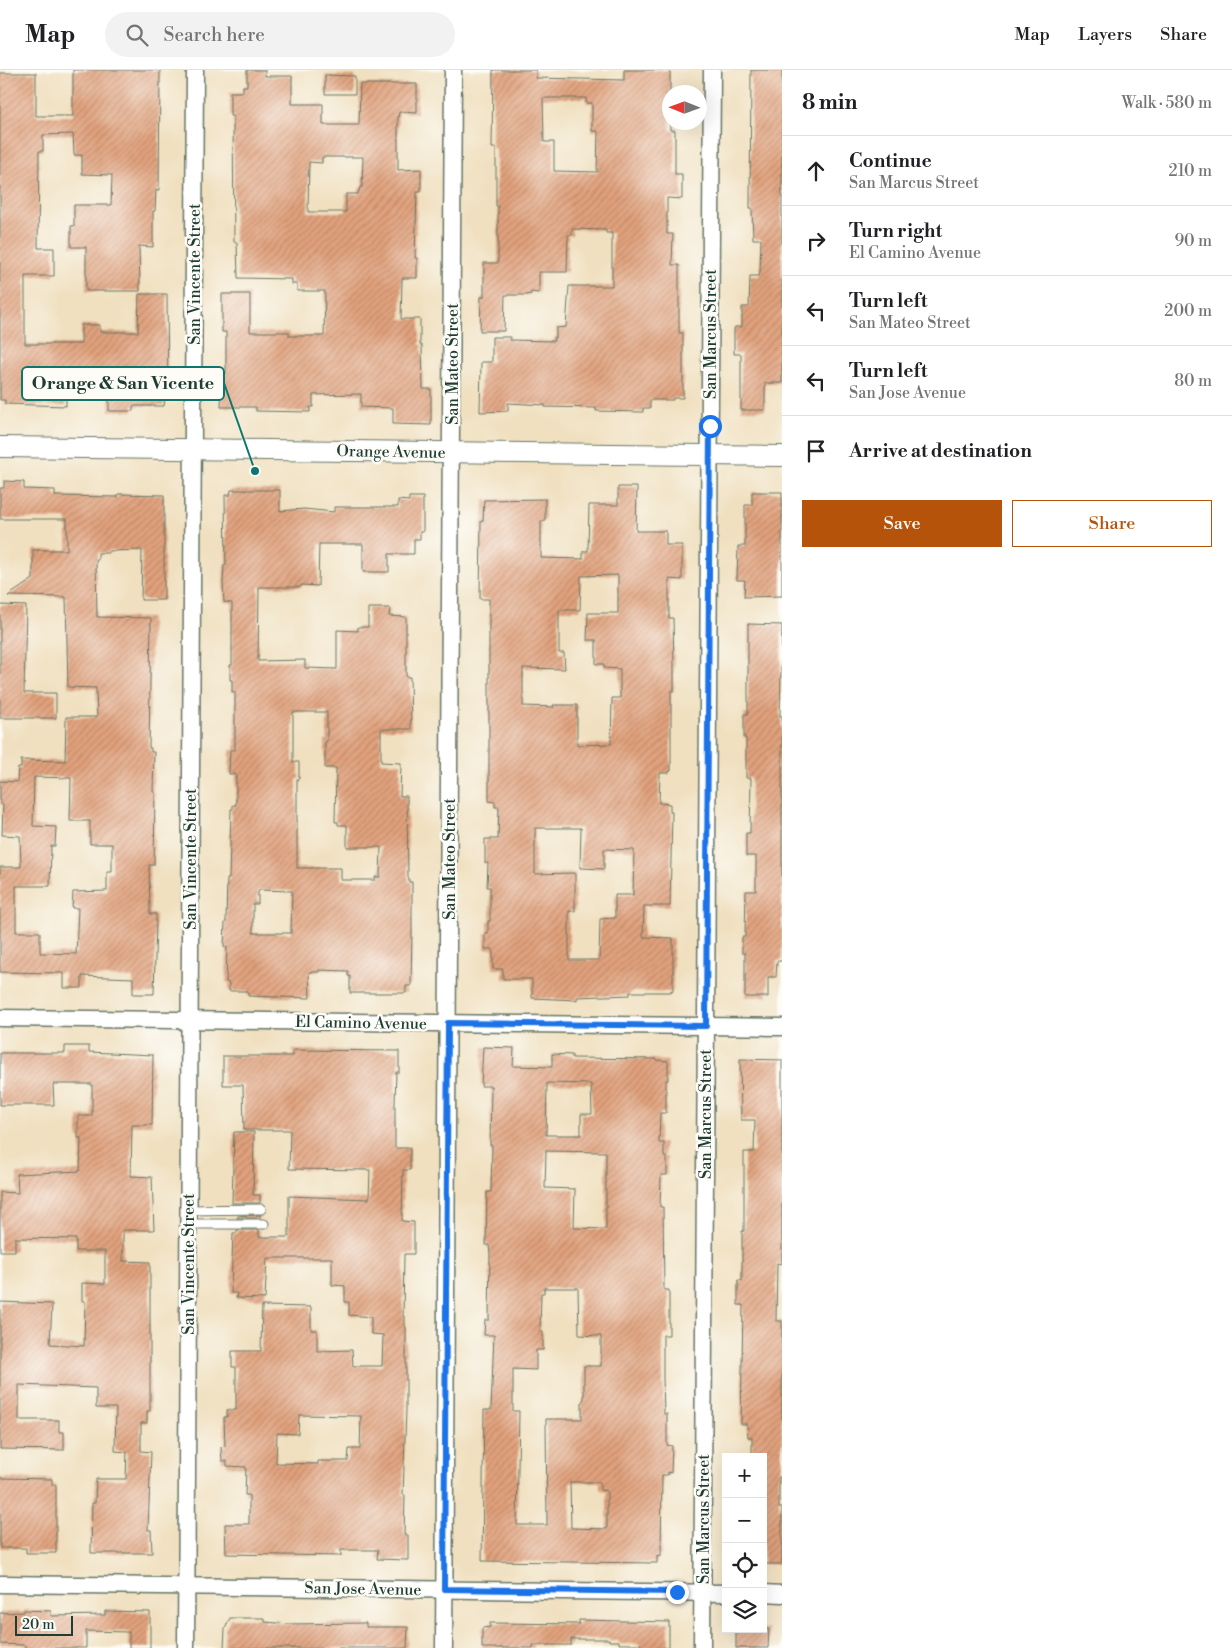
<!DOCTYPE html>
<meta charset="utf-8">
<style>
body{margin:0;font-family:"Libre Bodoni",serif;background:#f2f2f2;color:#202124}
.controls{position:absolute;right:15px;bottom:15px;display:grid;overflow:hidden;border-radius:0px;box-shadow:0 5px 20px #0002}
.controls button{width:45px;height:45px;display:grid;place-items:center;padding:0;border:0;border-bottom:1px solid #e0e0e0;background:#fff;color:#202124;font:25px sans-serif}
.compass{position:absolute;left:662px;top:15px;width:45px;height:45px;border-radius:50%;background:#fff;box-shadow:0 5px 20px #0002;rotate:271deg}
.scale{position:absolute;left:15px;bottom:12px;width:58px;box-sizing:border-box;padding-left:5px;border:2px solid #1f3d34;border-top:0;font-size:14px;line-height:18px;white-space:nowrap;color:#1f3d34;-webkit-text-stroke:4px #fdfcf7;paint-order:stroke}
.stop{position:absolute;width:15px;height:15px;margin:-11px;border:4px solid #1a73e8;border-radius:50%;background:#fff}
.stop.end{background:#1a73e8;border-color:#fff;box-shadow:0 1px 5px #0008}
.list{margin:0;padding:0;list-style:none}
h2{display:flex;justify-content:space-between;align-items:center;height:65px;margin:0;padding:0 20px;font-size:21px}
h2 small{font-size:16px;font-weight:400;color:#757577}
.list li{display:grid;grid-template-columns:32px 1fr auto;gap:15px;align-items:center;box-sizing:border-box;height:70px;padding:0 20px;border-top:1px solid #e0e0e0}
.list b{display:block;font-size:19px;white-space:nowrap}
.list p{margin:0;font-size:16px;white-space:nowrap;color:#757577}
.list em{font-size:16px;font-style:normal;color:#757577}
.actions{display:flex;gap:10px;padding:15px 20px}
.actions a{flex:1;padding:11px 0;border:1px solid #b45309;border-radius:0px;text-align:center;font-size:18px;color:#b45309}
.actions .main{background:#b45309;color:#fff}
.icon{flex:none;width:28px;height:28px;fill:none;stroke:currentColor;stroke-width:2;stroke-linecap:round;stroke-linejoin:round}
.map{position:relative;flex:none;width:782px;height:1578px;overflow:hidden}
header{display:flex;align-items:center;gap:30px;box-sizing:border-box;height:70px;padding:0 25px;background:#fff;border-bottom:1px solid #e0e0e0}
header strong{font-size:24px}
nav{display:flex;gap:28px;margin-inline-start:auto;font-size:18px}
.search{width:350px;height:45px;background:#f2f2f2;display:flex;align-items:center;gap:12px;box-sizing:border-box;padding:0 18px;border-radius:28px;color:#757577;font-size:19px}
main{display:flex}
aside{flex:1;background:#fff}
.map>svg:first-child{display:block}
.building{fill:url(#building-hatch);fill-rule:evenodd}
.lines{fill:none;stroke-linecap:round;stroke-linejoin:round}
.service-casing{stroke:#687665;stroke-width:11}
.minor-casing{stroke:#687665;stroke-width:19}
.tertiary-casing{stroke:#687665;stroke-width:22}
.service{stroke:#fff;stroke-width:9}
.minor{stroke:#fff;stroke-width:16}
.tertiary{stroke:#fff;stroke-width:20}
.route{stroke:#1a73e8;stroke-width:6}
.labels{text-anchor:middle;stroke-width:5;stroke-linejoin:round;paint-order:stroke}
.street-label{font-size:16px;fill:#1f3d34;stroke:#fdfcf7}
.leader{fill:none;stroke:#0f766e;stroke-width:2}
.callout-dot{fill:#0f766e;stroke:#fdfcf7;stroke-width:2}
.callout{fill:#fdfcf7;stroke:#0f766e;stroke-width:2}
.callout-label{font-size:18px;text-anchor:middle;font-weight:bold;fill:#1f3d34}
</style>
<header>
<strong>Map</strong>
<div class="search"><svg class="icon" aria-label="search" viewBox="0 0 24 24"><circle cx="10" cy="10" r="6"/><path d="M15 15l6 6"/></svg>Search here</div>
<nav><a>Map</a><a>Layers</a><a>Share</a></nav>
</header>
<main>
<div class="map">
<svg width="782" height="1578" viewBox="0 0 782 1578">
<defs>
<pattern id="building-hatch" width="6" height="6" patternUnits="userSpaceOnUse" patternTransform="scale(1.25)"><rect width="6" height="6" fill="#e2a27d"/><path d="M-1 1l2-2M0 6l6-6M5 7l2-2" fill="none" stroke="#b78567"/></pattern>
</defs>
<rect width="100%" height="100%" fill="#fdfcf7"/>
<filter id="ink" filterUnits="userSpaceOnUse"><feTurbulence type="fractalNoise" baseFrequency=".02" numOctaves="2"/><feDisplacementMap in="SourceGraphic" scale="10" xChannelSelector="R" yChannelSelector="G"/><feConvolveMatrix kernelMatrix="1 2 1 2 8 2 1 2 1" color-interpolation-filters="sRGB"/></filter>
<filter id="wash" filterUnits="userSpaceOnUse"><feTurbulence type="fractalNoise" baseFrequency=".0096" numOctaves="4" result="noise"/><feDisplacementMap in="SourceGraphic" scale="20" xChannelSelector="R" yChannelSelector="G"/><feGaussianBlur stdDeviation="1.12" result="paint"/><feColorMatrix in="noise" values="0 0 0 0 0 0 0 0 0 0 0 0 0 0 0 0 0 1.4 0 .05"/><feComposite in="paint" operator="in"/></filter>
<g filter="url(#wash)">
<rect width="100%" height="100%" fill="#f0e0c0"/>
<g id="blocks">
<g class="building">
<path d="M 73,0 L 160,0 L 159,120 L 156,120 L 155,141 L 153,141 L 153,177 L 139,176 L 140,221 L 86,221 L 86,177 L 71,177 L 71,156 L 74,156 L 74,135 L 111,135 L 112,105 L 82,104 L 82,85 L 74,85 L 73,64 L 43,65 L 43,81 L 39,81 L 38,178 L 54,178 L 54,206 L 25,206 L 25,274 L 81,274 L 81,255 L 100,255 L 100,262 L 138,262 L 139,224 L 167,224 L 168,329 L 165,329 L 164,336 L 133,336 L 133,341 L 109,341 L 109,327 L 66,327 L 66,336 L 5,334 L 5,330 L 0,330 L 0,3 L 36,3 L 36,46 L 73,46 Z"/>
<path d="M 247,0 L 265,0 L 265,6 L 292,6 L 292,34 L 323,34 L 323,55 L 359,55 L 360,14 L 417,14 L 417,43 L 399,42 L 398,48 L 398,100 L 421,99 L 421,122 L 417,122 L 415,188 L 417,188 L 417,208 L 403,208 L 402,209 L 401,249 L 420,249 L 420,275 L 422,275 L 423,319 L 431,319 L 431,355 L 393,354 L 393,338 L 361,337 L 361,324 L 313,325 L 313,337 L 310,337 L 310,342 L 256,341 L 256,337 L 221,337 L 222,304 L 226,304 L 226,262 L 222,262 L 222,224 L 250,224 L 250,262 L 289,262 L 289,266 L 324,266 L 325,221 L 297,221 L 297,214 L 292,214 L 292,209 L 238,208 L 237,172 L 234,172 L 233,46 L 230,46 L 230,22 L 243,22 L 243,16 L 247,16 ZM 322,87 L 363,87 L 362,117 L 360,117 L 358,124 L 346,124 L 346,142 L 308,142 L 309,92 L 322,93 Z"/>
<path d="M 493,0 L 536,0 L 536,8 L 624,10 L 624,0 L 670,0 L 670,60 L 675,60 L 675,104 L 682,104 L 682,129 L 667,128 L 667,164 L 673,164 L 672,195 L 679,195 L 679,263 L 683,263 L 683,328 L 673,328 L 673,330 L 650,330 L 650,338 L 643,338 L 643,342 L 596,341 L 596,338 L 545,337 L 545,335 L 508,333 L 508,341 L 480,342 L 481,292 L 492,292 L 492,267 L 510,267 L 510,270 L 554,271 L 554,267 L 556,267 L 556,258 L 566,257 L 569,216 L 612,216 L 612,163 L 606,163 L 606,160 L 572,159 L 572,165 L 568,165 L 567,202 L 539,202 L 539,223 L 531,222 L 531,224 L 527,225 L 505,225 L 504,261 L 480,261 L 481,227 L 484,227 L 484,193 L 498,193 L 498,136 L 496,136 L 496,78 L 492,78 ZM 543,28 L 586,28 L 586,33 L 592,33 L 592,61 L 598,61 L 597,102 L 554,101 L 554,72 L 544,72 Z"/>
<path d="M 751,0 L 782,0 L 782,313 L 765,313 L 765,340 L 741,340 L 741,284 L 734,284 L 734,260 L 735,257 L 742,257 L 742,237 L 749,237 L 750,206 L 759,206 L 760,203 L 761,169 L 753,169 L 752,138 L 750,138 Z"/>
<path d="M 325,5 L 355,6 L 355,24 L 325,24 Z"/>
<path d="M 4,411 L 24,412 L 24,419 L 55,420 L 55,426 L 118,427 L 118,424 L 164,425 L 164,530 L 141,530 L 142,480 L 109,481 L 109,483 L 98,483 L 98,490 L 96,490 L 97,547 L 151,548 L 149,678 L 151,678 L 151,682 L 154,682 L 153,722 L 155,722 L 154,795 L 149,795 L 150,844 L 156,844 L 156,850 L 154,924 L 133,924 L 133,908 L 82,906 L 82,918 L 64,918 L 64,903 L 0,902 L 0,797 L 21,797 L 20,766 L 2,765 L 3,735 L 0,734 L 0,711 L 17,712 L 18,698 L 21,698 L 21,690 L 65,691 L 66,647 L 97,647 L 96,618 L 68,617 L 66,527 L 8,526 L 33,509 L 33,480 L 67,480 L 67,449 L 0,449 L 0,418 L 4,418 ZM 34,707 L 71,708 L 70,751 L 90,751 L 90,774 L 112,774 L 112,802 L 107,802 L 107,821 L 73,822 L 72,838 L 78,838 L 76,884 L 40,883 L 40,862 L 16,862 L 16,816 L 50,816 L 51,776 L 55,776 L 56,757 L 33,756 Z"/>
<path d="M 618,417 L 637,417 L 636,461 L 666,461 L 666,475 L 682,475 L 682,510 L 669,509 L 669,548 L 673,548 L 674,595 L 674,621 L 671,621 L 671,701 L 669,701 L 669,703 L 660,703 L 659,733 L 670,734 L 670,742 L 672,742 L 670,836 L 644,836 L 643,867 L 673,868 L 673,921 L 671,920 L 671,922 L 630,922 L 630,925 L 577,927 L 577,930 L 532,928 L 532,909 L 503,909 L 503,899 L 493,899 L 493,879 L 485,879 L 485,863 L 488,863 L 488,851 L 490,851 L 490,817 L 487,817 L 488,793 L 485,793 L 485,769 L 498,769 L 499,737 L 495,737 L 495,732 L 489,731 L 489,529 L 480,529 L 481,451 L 483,451 L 484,430 L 545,429 L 545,451 L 541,451 L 541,488 L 583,489 L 583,481 L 588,481 L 589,435 L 618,435 ZM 618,505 L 618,543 L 588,543 L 587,570 L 596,570 L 596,594 L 604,594 L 604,598 L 620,599 L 620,628 L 612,628 L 611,674 L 577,675 L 577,635 L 553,635 L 554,637 L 523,636 L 523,598 L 565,599 L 564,583 L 559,583 L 559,540 L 580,540 L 581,506 ZM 535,758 L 581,758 L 580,798 L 604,799 L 604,779 L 634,780 L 633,825 L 615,825 L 615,848 L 600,849 L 599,890 L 569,890 L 569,841 L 575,841 L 575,803 L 535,804 Z"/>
<path d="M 231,420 L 280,420 L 280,441 L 304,439 L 334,442 L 334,437 L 398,437 L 398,430 L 409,431 L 409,427 L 423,427 L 423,462 L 420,462 L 420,469 L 414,469 L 414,484 L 389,484 L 389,502 L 363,502 L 363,474 L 319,474 L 318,516 L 301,515 L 301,517 L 259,517 L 258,591 L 305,590 L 305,598 L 337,599 L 337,560 L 358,561 L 358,557 L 368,557 L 368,538 L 390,538 L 389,546 L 406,547 L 406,607 L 410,607 L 411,659 L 381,659 L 381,692 L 401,693 L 400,726 L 407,726 L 408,808 L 409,808 L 409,812 L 412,812 L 412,861 L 411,916 L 406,916 L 406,923 L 350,923 L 350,906 L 348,906 L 348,901 L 319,900 L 319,902 L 309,902 L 310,928 L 248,926 L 248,921 L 229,921 L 229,913 L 226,912 L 227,877 L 224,877 L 225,852 L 226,852 L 227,809 L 229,809 L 231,739 L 233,739 L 233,735 L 236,735 L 236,704 L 229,704 L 230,680 L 235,680 L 235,622 L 232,622 L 232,610 L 230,610 L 230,595 L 232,595 L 232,533 L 224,532 L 223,513 L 224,495 L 226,495 L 225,425 L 230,425 ZM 293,642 L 327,642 L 327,671 L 325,671 L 325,698 L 336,698 L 335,752 L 338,752 L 338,755 L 347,755 L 347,777 L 381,777 L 380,807 L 375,807 L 375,810 L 341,810 L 341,798 L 297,798 L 297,709 L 299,709 L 299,692 L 293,692 ZM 260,820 L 292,821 L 291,863 L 253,863 L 253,834 L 258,834 L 258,822 Z"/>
<path d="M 752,422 L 782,422 L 782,526 L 744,527 L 745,510 L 737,510 L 738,476 L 745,476 L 745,435 L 752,435 Z"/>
<path d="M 0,535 L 26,536 L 24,623 L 56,623 L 56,648 L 0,648 Z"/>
<path d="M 748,554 L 782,555 L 780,646 L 782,646 L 782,891 L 777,891 L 776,907 L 768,907 L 768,927 L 745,927 L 745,883 L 742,883 L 742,867 L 745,867 L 746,821 L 756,821 L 756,786 L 746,786 L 746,763 L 750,763 L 751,708 L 746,708 L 746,668 L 744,668 L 744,644 L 748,644 Z"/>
<path d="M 65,976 L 89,976 L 89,982 L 153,985 L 152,1055 L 132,1055 L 131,1106 L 152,1107 L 154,1160 L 123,1160 L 123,1191 L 150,1192 L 150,1341 L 147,1341 L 147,1353 L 141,1353 L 141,1381 L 151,1382 L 148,1460 L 151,1460 L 152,1483 L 91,1483 L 92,1433 L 95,1433 L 96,1409 L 126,1409 L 127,1382 L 115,1381 L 116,1338 L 96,1338 L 96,1318 L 19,1315 L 19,1350 L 59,1350 L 59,1362 L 64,1362 L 64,1380 L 0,1379 L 0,1232 L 52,1234 L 50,1274 L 84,1276 L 85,1231 L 82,1231 L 82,1213 L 105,1214 L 105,1181 L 76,1181 L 76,1169 L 15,1168 L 15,1181 L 0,1181 L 0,1122 L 18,1123 L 17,1104 L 80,1101 L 81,1068 L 78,1068 L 78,1046 L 92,1046 L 92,1014 L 53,1014 L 54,1035 L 0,1035 L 0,983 L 65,983 Z"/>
<path d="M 483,977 L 514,978 L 513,996 L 552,997 L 552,984 L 572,985 L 572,988 L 657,989 L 657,990 L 668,991 L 668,1010 L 666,1010 L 666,1043 L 660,1043 L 659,1073 L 664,1073 L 664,1087 L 667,1087 L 667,1105 L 661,1105 L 660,1137 L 663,1137 L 664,1220 L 669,1220 L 669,1265 L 663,1265 L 663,1307 L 664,1344 L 667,1344 L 667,1375 L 672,1376 L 671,1403 L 668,1402 L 668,1405 L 662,1405 L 661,1486 L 657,1485 L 657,1493 L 482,1491 L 484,1340 L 491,1340 L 494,1265 L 484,1265 L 485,1250 L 489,1250 L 490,1184 L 489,1175 L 486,1175 L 487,1122 L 491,1122 L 492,1075 L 490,1075 L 491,1016 L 481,1016 ZM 547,1013 L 591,1014 L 592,1044 L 581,1044 L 581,1065 L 546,1065 ZM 546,1081 L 606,1082 L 606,1159 L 574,1158 L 575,1119 L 545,1118 ZM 544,1218 L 578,1218 L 579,1265 L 601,1266 L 601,1296 L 584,1296 L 584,1329 L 582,1332 L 582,1349 L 546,1349 L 547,1455 L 517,1455 L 519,1341 L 513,1341 L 513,1299 L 536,1300 L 536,1280 L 543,1280 L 543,1262 L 540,1262 L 541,1223 L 544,1223 ZM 570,1412 L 600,1412 L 600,1420 L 607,1421 L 607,1459 L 571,1458 Z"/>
<path d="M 293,980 L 399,981 L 399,1002 L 396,1002 L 395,1034 L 395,1078 L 410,1078 L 410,1100 L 403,1100 L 402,1151 L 414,1152 L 414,1184 L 404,1184 L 403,1247 L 405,1247 L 405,1257 L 406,1257 L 406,1339 L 403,1425 L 405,1425 L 404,1465 L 408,1465 L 408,1490 L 377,1489 L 378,1480 L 341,1480 L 341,1486 L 226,1484 L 225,1454 L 249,1454 L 249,1425 L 245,1425 L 246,1397 L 227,1396 L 227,1391 L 222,1391 L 221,1377 L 225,1376 L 224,1347 L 227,1347 L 227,1340 L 236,1340 L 236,1297 L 232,1297 L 232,1281 L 261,1281 L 262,1236 L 311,1237 L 311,1260 L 317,1260 L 317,1281 L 352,1280 L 353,1296 L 382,1296 L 383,1265 L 371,1264 L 371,1247 L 349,1245 L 349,1232 L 345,1232 L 345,1216 L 332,1215 L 332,1188 L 267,1188 L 265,1229 L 236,1228 L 237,1223 L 231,1223 L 233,1163 L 237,1163 L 237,1160 L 259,1160 L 259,1167 L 289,1167 L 289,1126 L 369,1129 L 370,1100 L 289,1099 L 290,1060 L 244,1060 L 243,1015 L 223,1015 L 223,986 L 293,986 ZM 299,1345 L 361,1346 L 360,1379 L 349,1379 L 348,1391 L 318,1391 L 318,1394 L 276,1393 L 277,1363 L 298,1364 Z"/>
<path d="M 740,989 L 782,990 L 782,1194 L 777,1193 L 776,1251 L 782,1251 L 782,1407 L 779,1407 L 779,1438 L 782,1438 L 782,1494 L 763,1494 L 763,1387 L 752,1387 L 752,1367 L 748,1367 L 747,1354 L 741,1354 L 743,1235 L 738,1235 L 738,1210 L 742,1211 L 742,1161 L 744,1161 L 744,1082 L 754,1082 L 755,1050 L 741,1050 Z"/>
<path d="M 234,1062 L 254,1062 L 253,1125 L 260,1125 L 260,1133 L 232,1133 Z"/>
<path d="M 260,1145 L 260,1148 L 237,1148 L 238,1146 Z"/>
<path d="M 0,1408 L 52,1409 L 52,1415 L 56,1415 L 56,1483 L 26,1483 L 26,1478 L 0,1478 Z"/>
<path d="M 24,1540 L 51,1541 L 51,1546 L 105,1545 L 105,1541 L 150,1542 L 150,1578 L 129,1578 L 129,1562 L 86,1561 L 86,1578 L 25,1578 L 25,1575 L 0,1574 L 0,1543 L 24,1542 Z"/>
<path d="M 230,1548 L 265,1548 L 265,1552 L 289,1554 L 366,1553 L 366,1557 L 408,1557 L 407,1578 L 224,1578 L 225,1559 Z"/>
<path d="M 579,1550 L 669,1552 L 669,1578 L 641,1578 L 641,1574 L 619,1574 L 619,1571 L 609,1571 L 609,1569 L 571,1569 L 571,1575 L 533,1575 L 533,1578 L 482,1578 L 482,1558 L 490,1557 L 490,1553 L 579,1554 Z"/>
<path d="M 741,1559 L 769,1559 L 768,1578 L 736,1578 L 736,1562 L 741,1562 Z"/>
</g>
</g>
</g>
<g filter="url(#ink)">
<use href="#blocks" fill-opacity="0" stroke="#687665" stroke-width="1"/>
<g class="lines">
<g class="service-casing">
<g id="service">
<path d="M 188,1140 L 261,1139"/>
<path d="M 188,1154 L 264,1154"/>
</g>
</g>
<g class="minor-casing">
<g id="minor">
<path d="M 0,948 L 782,957"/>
<path d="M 0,1514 L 726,1523"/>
<path d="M 763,1523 L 782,1524"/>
<path d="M 186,1578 L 195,0"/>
<path d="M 444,1578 L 453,0"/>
<path d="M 702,1578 L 712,0"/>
</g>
</g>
<g class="tertiary-casing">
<path id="tertiary" d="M 0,377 L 782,386"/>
</g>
<use href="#service" class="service"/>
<use href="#minor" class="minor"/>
<use href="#tertiary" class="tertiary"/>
</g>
</g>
<g class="lines" filter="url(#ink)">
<path class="route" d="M 677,1522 L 444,1519 L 448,953 L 706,956 L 710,356"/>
</g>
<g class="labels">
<g class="street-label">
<text transform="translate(194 204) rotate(-90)" y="6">San Vincente Street</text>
<text transform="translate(710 264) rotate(-90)" y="6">San Marcus Street</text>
<text transform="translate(452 294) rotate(-90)" y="6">San Mateo Street</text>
<text transform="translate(391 381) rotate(1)" y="6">Orange Avenue</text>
<text transform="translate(190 789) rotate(-90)" y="6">San Vincente Street</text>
<text transform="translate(449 789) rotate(-90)" y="6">San Mateo Street</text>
<text transform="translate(361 952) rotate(1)" y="6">El Camino Avenue</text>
<text transform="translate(705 1044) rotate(-90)" y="6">San Marcus Street</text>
<text transform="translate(188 1194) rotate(-90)" y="6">San Vincente Street</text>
<text transform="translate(703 1449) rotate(-90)" y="6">San Marcus Street</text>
<text transform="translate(363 1518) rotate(1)" y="6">San Jose Avenue</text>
</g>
</g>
<path class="leader" d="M255 401L224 313"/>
<circle class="callout-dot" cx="255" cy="401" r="5"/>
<rect class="callout" x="22" y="297" width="202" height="33" rx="5"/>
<g class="callout-label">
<text x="123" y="319">Orange &amp; San Vicente</text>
</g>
</svg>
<div class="controls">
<button>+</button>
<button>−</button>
<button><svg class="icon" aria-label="locate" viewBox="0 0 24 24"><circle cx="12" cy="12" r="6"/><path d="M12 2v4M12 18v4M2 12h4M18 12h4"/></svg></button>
<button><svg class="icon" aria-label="layers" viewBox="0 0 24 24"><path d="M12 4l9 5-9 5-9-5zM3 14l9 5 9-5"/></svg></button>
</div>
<svg class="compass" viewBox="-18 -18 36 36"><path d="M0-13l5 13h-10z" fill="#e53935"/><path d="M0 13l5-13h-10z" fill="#757577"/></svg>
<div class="scale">20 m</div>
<div class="stop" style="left:710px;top:356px"></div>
<div class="stop end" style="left:677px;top:1522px"></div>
</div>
<aside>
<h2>8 min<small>Walk · 580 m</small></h2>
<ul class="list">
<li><svg class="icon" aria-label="ahead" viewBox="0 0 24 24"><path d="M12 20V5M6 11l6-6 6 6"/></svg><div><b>Continue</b><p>San Marcus Street</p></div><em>210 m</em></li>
<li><svg class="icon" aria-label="right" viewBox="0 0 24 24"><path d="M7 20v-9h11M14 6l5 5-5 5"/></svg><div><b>Turn right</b><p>El Camino Avenue</p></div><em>90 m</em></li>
<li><svg class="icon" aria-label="left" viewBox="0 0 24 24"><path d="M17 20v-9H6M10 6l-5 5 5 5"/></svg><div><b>Turn left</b><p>San Mateo Street</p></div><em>200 m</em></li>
<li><svg class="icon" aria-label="left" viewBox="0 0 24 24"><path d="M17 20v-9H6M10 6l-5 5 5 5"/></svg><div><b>Turn left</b><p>San Jose Avenue</p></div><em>80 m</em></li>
<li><svg class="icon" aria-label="arrive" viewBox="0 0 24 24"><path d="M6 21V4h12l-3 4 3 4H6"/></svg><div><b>Arrive at destination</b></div></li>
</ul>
<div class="actions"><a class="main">Save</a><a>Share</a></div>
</aside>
</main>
